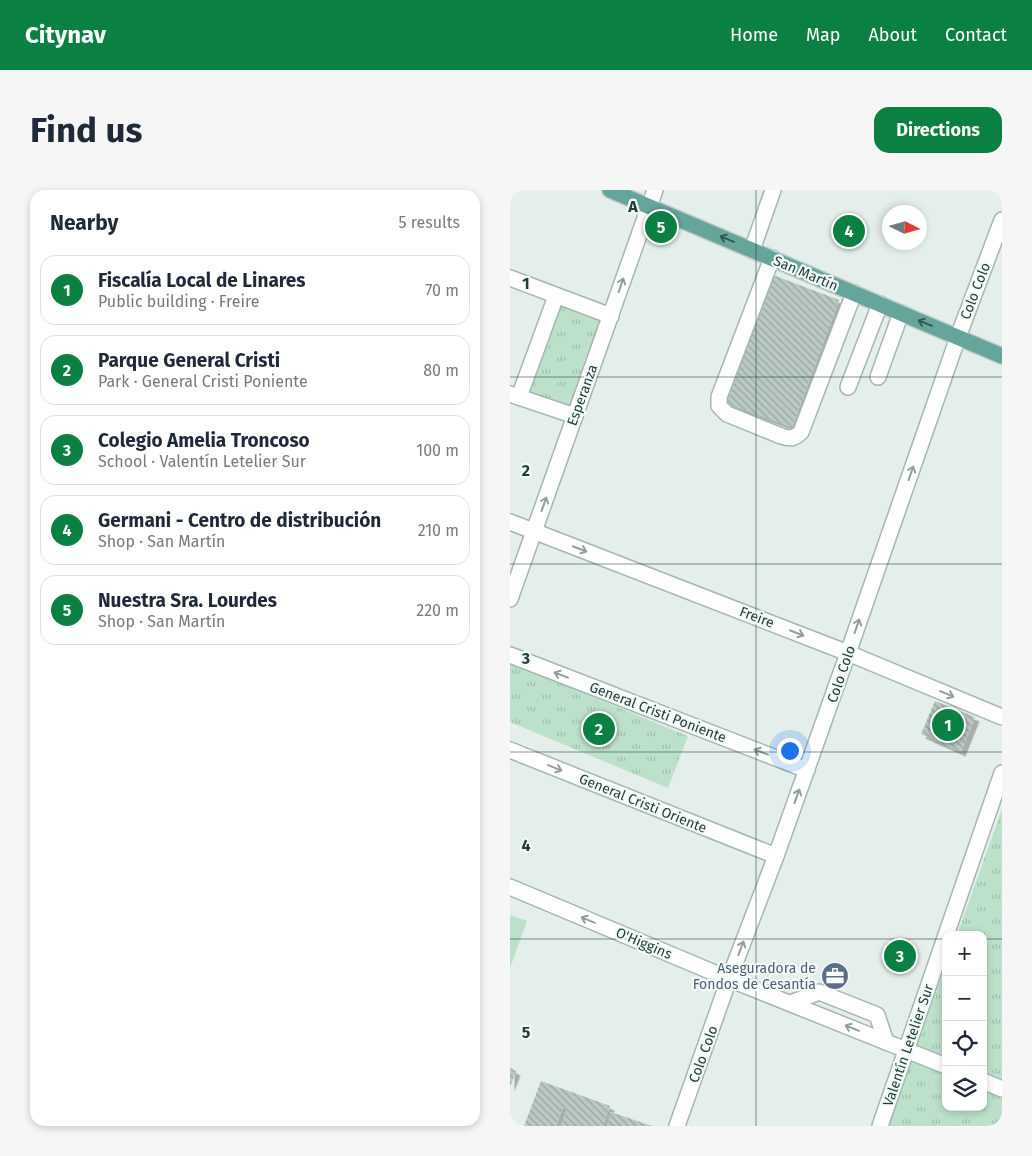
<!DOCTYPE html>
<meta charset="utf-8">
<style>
body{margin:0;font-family:"Fira Sans",sans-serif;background:#f6f6f7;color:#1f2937}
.controls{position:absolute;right:15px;bottom:15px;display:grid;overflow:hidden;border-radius:10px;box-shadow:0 2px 8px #0003}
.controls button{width:45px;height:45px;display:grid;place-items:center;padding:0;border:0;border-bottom:1px solid #e0e1e3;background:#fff;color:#1f2937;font:25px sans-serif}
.compass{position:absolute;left:372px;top:15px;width:45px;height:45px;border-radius:50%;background:#fff;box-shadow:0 2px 8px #0003;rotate:95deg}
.you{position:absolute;left:279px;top:560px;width:18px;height:18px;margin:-12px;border:4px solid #fff;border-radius:50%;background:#1a73e8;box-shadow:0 0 0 8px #1a73e833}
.badge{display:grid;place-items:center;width:32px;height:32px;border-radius:50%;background:#0b8043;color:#fff;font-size:16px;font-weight:700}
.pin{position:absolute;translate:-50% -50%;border:2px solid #fff;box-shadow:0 1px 5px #0006}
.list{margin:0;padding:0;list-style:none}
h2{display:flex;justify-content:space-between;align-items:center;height:65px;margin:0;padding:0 20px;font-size:21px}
h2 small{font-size:16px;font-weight:400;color:#747a83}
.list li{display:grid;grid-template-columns:32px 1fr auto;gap:15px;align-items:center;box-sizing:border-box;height:70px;margin:0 10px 10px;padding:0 10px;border:1px solid #e0e1e3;border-radius:15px}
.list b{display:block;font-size:19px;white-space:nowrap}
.list p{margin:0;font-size:16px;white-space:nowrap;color:#747a83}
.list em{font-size:16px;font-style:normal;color:#747a83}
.icon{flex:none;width:28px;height:28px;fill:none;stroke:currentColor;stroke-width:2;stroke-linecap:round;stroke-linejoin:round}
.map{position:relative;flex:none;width:492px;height:936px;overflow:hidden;border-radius:15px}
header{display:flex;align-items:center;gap:30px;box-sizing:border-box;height:70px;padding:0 25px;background:#0b8043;color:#fff}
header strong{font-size:24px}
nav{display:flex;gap:28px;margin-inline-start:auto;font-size:18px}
.intro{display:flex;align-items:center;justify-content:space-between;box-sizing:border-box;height:120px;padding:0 30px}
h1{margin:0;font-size:35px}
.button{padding:12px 22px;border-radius:15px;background:#0b8043;color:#fff;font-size:18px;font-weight:700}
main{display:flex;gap:30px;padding:0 30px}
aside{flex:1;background:#fff;border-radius:15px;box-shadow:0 2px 8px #0003}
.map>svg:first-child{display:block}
.grass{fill:#bce0c9}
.park{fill:url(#park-tufts)}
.building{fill:url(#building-back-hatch);filter:url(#shadow)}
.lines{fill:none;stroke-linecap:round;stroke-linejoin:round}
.minor-casing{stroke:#a6b6b2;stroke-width:18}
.major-casing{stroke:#c1cac8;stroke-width:18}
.minor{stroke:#fff;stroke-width:15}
.major{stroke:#66a59b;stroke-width:15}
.oneway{stroke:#335953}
.oneway2{stroke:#90a09d}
.grid{fill:none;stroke:#22403b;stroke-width:1;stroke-opacity:0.55}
.labels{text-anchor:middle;stroke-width:4.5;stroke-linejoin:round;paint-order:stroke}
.street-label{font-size:14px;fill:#22403b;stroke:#f4faf8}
.service-label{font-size:14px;fill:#4e5e75;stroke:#f4faf8;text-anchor:end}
.grid-label{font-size:16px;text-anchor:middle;font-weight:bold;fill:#22403b;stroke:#f4faf8;stroke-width:4.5;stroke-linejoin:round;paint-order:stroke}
</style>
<header>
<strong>Citynav</strong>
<nav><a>Home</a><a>Map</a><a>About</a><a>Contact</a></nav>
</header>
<div class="intro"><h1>Find us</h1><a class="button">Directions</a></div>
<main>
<aside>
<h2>Nearby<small>5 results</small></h2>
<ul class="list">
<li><span class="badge">1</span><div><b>Fiscalía Local de Linares</b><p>Public building · Freire</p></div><em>70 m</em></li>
<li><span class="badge">2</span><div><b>Parque General Cristi</b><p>Park · General Cristi Poniente</p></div><em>80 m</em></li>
<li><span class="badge">3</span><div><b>Colegio Amelia Troncoso</b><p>School · Valentín Letelier Sur</p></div><em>100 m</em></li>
<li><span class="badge">4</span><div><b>Germani - Centro de distribución</b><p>Shop · San Martín</p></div><em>210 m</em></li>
<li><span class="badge">5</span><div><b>Nuestra Sra. Lourdes</b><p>Shop · San Martín</p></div><em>220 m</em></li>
</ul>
</aside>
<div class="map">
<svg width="492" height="936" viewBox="0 0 492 936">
<defs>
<pattern id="park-tufts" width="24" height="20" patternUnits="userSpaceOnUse" patternTransform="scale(1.25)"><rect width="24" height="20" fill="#bce0c9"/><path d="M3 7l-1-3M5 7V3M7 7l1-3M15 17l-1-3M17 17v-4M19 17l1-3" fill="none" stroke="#a1c1ae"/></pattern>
<pattern id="building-back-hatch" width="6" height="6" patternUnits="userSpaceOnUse" patternTransform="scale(1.25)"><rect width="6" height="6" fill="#b9c9c4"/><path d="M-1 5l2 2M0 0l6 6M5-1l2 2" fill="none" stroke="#96a5a0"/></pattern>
<filter id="shadow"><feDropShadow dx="4.5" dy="4.5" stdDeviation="0" flood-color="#0004"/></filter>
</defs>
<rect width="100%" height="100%" fill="#e4eeea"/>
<path class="grass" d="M 0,725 L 17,731 L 0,778 Z"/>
<g class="park">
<path d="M 48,111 L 96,127 L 63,223 L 13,204 Z"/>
<path d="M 0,473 L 178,546 L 158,598 L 0,532 Z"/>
<path d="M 492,619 L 492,936 L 378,936 L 436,775 L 436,917 L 473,917 L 473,745 L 447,745 Z"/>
</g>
<g class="building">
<path d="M 263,85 L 329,110 L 282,237 L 216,213 Z"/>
<path d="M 425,511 L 465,527 L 451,562 L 411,544 Z"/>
<path d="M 0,878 L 6,881 L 0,897 Z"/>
<path d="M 31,891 L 100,916 L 93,936 L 51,936 L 57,918 L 53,917 L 46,936 L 14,936 Z"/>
<path d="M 101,922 L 142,936 L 97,936 Z"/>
</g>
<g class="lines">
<g class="minor-casing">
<g id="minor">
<path d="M 242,60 L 263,0"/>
<path d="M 262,68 L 209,207 L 209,216 L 217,224 L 271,246 C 280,249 284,249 291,242 L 344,103"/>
<path d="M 0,88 L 101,126"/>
<path d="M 368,187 L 391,123"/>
<path d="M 338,197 L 370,114"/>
<path d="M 0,204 L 65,226"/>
<path d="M 9,207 L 46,106"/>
<path d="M 0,332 L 338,463 L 492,527"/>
<path d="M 0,409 L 145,0"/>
<path d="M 0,465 L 297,580"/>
<path d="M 0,560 L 266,666"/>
<path d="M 0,697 L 219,789 L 436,876"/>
<path d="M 436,745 L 492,583"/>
<path d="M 281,813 L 309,802 L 367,825 L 376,852"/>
<path d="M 473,891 L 492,899"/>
<path d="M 167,936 L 219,789 L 266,666 L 338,463 L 448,147 L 492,30"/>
<path d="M 370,936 L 436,745"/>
</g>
</g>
<g class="major-casing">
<path id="major" d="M 100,0 L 492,166"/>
</g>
<use href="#minor" class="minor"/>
<use href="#major" class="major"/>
</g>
<defs><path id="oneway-shaft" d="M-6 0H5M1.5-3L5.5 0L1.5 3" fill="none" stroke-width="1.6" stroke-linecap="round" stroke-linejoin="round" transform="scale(1.25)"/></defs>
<g class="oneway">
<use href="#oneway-shaft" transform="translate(217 49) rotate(-157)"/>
<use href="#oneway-shaft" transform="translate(415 133) rotate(-158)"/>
</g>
<g class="oneway2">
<use href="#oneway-shaft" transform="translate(111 95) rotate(-71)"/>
<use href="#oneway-shaft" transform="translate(401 283) rotate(-71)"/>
<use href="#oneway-shaft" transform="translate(34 314) rotate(-71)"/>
<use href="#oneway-shaft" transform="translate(70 359) rotate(21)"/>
<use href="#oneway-shaft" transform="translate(347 436) rotate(-71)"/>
<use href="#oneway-shaft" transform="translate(287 443) rotate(21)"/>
<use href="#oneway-shaft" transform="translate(51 485) rotate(-159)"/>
<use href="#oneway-shaft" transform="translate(437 504) rotate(23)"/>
<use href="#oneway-shaft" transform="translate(251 562) rotate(-159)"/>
<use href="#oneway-shaft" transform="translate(45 578) rotate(22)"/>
<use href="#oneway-shaft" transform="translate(287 606) rotate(-70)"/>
<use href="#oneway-shaft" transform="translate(78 730) rotate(-157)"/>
<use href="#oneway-shaft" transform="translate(231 758) rotate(-69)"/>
<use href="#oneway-shaft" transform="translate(342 838) rotate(-158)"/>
</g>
<path class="grid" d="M 246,0 L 246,936M 0,187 L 492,187M 0,374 L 492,374M 0,562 L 492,562M 0,749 L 436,749M 473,749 L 492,749"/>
<defs>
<g id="office-disc" transform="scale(1.4375)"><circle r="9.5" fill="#5c6f8a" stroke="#f4faf8"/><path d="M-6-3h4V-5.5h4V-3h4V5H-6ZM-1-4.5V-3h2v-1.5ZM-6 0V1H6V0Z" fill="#fff"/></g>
</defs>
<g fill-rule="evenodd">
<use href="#office-disc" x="325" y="786"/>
</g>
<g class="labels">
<g class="street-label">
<text transform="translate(296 83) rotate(23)" y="5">San Martín</text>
<text transform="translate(465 101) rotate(-69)" y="5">Colo Colo</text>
<text transform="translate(72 205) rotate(-70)" y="5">Esperanza</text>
<text transform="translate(247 427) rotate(21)" y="5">Freire</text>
<text transform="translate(331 484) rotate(-71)" y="5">Colo Colo</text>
<text transform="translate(148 522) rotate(21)" y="5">General Cristi Poniente</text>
<text transform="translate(133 613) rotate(22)" y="5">General Cristi Oriente</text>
<text transform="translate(134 753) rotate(23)" y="5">O'Higgins</text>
<text transform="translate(398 855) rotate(-71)" y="5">Valentín Letelier Sur</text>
<text transform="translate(193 864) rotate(-70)" y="5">Colo Colo</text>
</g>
<g class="service-label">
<text x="306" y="783">Aseguradora de<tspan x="306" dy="16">Fondos de Cesantía</tspan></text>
</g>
</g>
<g class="grid-label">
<text x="123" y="22">A</text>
<text x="16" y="99">1</text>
<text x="16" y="286">2</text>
<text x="16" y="474">3</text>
<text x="16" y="661">4</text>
<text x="16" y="848">5</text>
</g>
</svg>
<div class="controls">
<button>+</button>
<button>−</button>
<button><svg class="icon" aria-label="locate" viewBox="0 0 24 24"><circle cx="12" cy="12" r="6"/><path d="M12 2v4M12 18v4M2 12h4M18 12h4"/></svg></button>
<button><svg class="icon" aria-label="layers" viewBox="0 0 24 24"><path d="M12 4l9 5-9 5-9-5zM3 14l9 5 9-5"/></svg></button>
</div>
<svg class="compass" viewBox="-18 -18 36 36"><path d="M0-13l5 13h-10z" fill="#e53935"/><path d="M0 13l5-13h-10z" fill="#747a83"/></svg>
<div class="you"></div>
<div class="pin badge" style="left:438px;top:535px">1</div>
<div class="pin badge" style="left:89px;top:539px">2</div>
<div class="pin badge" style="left:390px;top:766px">3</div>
<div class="pin badge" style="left:339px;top:41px">4</div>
<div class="pin badge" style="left:151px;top:37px">5</div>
</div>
</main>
